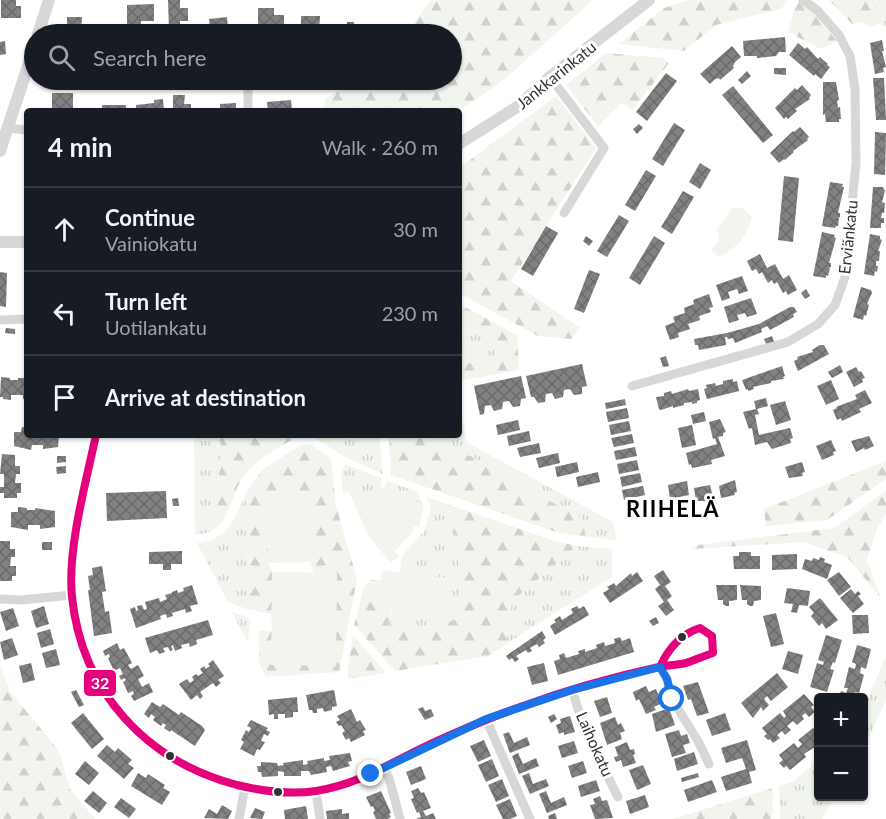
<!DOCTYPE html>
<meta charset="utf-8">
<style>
body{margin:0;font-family:Lato,sans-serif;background:#20242c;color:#f1f3f6}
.controls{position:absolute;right:18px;bottom:18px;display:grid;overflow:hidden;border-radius:6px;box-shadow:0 2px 4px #0004}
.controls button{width:54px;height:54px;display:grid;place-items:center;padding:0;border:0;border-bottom:2px solid #363941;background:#171b24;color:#f1f3f6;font:30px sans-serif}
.stop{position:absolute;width:18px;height:18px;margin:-14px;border:4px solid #1a73e8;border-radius:50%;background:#fff}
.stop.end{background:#1a73e8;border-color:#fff;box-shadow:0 2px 6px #0008}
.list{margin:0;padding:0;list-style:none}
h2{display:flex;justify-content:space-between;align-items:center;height:78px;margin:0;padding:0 24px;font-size:26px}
h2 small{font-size:20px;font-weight:400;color:#9ea1a6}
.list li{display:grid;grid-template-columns:39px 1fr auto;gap:18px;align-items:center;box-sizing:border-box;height:84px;padding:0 24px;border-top:2px solid #363941}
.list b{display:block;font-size:22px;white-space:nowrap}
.list p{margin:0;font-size:20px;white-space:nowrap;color:#9ea1a6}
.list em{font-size:20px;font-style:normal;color:#9ea1a6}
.icon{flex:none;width:33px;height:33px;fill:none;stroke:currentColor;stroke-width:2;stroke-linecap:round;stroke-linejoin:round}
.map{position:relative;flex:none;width:886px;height:819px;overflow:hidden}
.search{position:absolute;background:#171b24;box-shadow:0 2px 4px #0004;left:24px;top:24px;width:438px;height:66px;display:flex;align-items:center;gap:15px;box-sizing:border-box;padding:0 21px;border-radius:33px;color:#9ea1a6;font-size:22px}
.panel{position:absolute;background:#171b24;box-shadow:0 2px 4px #0004;left:24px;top:108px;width:438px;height:330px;border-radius:6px}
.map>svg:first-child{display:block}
.grass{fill:url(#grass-tufts)}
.forest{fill:url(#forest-firs)}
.park{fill:#f1f5ed}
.building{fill:url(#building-cross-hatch)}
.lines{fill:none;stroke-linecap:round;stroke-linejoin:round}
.minor{stroke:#d7d7d7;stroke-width:9}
.tertiary{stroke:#d7d7d7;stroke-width:12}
.bus-1-casing{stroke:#fff;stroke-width:12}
.bus-1{stroke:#e5007d;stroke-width:8}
.route{stroke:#1a73e8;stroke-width:8}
.bus-dot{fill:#333;stroke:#fff;stroke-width:2}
.labels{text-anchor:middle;stroke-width:6;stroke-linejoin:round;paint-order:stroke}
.street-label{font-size:16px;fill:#333;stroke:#fff}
.district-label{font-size:22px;font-weight:bold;letter-spacing:1.5px;fill:#000;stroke:#fff}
.line-badge{stroke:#fff;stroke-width:2}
.badge-label{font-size:16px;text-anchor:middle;font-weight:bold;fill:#fff}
</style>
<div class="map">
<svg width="886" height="819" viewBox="0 0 886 819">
<defs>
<pattern id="grass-tufts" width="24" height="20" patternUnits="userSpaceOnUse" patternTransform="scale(1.5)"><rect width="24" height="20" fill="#f1f5ed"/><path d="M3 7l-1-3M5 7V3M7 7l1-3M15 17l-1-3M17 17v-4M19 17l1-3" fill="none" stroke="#cfd2cc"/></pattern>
<pattern id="forest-firs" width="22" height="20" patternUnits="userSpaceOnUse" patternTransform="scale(1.5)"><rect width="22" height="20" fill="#f1f5ed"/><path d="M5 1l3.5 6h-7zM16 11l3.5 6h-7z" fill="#cfd2cc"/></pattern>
<pattern id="building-cross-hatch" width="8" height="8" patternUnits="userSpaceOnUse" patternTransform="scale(1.5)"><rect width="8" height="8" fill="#818181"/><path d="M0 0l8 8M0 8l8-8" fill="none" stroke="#6a6a6a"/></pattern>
</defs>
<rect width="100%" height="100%" fill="#fff"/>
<g class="grass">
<path d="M 877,0 L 886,0 L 886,28 L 879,23 L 872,26 Z"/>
<path d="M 491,329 L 496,356 L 459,366 L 459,331 Z"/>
<path d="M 459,408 L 468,443 L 613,522 L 617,540 L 586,537 L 582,519 L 472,457 L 427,438 L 427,435 L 459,435 Z"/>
<path d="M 318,435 L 379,435 L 383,474 L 347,458 L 317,439 Z"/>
<path d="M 194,440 L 221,442 L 216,528 L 208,533 L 195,535 Z"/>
<path d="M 345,464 L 382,479 L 380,487 L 372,499 L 365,499 L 359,495 L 352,498 L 347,491 L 343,494 L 341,475 Z"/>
<path d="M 387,481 L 418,492 L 422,504 L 384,489 Z"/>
<path d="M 246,493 L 247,609 L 228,602 L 197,543 C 229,540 234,519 246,493 Z"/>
<path d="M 431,509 L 452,517 L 460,574 L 459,617 L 428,633 L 387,624 L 392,612 L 443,618 L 448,579 L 400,572 L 402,556 L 424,531 Z"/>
<path d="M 577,546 L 612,549 L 612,577 L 506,644 L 512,601 Z"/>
<path d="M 231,611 L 250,619 L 248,642 Z"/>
<path d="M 886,655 L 886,700 L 864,748 L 864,708 Z"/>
<path d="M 818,760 L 818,796 L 835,797 L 822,819 L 780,819 L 779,786 L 794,781 Z"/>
</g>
<g class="forest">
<path d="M 431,0 L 593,0 L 505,79 L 459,111 L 324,111 L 325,99 L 354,80 L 452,80 L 452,34 L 406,34 Z"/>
<path d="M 688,0 L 788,0 L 781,9 L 716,25 L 684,51 L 619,44 L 664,8 Z"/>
<path d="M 829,0 L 877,0 L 872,27 L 860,22 L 852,24 Z"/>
<path d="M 799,2 L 815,14 L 837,41 L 821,49 L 788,32 L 795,7 Z"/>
<path d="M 606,53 L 663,58 L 669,63 L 632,110 L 622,103 L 598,126 L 566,85 Z"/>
<path d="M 556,96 L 596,148 L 511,281 L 580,328 L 571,339 L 538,336 L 459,293 L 459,168 Z"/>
<path d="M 459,304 L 517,335 L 519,370 L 459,381 L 459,366 L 496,355 L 491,329 L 459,331 Z"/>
<path d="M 194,435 L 300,435 C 276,450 252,459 238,486 C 231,500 229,518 216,528 L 221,442 L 194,440 Z"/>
<path d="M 389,435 L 427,435 L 427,438 L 472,457 L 582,519 L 586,537 L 559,533 L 391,475 Z"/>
<path d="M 310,444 L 331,458 L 336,506 L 357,579 L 339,672 L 266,677 L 259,663 L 259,630 L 272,632 L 271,664 L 337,574 L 314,573 L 310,562 L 309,498 L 268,563 L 272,572 L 272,614 L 247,609 L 246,493 L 262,470 L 301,445 Z"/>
<path d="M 886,461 L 886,479 L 827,520 L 766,526 L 764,509 Z"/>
<path d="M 886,491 L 886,514 L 877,529 L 867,560 L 880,597 L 848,558 L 804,542 L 693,549 L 697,545 L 834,528 Z"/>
<path d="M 426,497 L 555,541 L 577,546 L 512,601 L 506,644 L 488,656 L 395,671 L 354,625 L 364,586 L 371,580 L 381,580 L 379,599 L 393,601 L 388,624 L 428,633 L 459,617 L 460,574 L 452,517 L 431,509 Z"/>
<path d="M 353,635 L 386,673 L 349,679 L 347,674 Z"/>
<path d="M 0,664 L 9,690 L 59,751 L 70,789 L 95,819 L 0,819 Z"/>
<path d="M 773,788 L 772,819 L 673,819 Z"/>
</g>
<g class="park">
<path d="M 733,207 L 742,208 L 752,217 C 747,237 737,248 719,257 L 711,250 L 719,240 L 717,229 Z"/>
<path d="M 380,487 L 422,504 L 424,507 L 419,527 L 414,526 L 412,532 L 395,551 L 399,556 L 391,563 L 369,537 L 352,498 L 359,494 L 365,499 L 372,499 Z"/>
<path d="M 309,497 L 310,562 L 268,563 L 267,498 Z"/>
<path d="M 382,570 L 448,578 L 443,618 L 392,612 L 393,601 L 379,599 Z"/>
<path d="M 272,572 L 337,573 L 336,666 L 271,665 Z"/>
</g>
<g class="building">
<path d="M 1,0 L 16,0 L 16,6 L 21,6 L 21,18 L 1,18 Z"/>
<path d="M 168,0 L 180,0 L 180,8 L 188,8 L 188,21 L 180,21 L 180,31 L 169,31 Z"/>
<path d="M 154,4 L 154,21 L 141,21 L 141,31 L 127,31 L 127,5 Z"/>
<path d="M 258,8 L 274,8 L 274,15 L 284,15 L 284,31 L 264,31 L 264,27 L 258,27 Z"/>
<path d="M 301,16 L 320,16 L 319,31 L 301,30 Z"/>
<path d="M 67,17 L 82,17 L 81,30 L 67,30 Z"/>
<path d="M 227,17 L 228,30 L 210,31 L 209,19 Z"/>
<rect x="347" y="22" width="7" height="8"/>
<rect x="364" y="28" width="20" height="6"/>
<path d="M 785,37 L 786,52 L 779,52 L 776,56 L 757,58 L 757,56 L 744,56 L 743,41 Z"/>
<path d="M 882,40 L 884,51 L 882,51 L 886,67 L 883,68 L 884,72 L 875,74 L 870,43 Z"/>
<path d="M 5,41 L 6,54 L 0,55 L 0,42 Z"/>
<path d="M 798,43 L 805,49 L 807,47 L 818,59 L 820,57 L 828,64 L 827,65 L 830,67 L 821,79 L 815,74 L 814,76 L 789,55 Z"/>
<path d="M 732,46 L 741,57 L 735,62 L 733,66 L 734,68 L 720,80 L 719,78 L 715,79 L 710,84 L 700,74 Z"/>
<path d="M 774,68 L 786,68 L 786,75 L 774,74 Z"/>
<path d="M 747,71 L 751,76 L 742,84 L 738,80 Z"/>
<path d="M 666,73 L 677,81 L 647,121 L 636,112 Z"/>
<path d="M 873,78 L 884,78 L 886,120 L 876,120 Z"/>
<path d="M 270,80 L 284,80 L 282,89 L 272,90 Z"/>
<path d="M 823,82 L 836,82 L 839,100 L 837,101 L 838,108 L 840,107 L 841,119 L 839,119 L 839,122 L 826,122 L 825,114 L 823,115 Z"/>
<path d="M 802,85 L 811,95 L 809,98 L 810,99 L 795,109 L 797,111 L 788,119 L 786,117 L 784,119 L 775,108 L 795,88 L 797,90 Z"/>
<path d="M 733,86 L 773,135 L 763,143 L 722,95 Z"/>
<path d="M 52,93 L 73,93 L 73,110 L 52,111 Z"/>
<path d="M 173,95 L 185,95 L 184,104 L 191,104 L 191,111 L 173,111 Z"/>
<path d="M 163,99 L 164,111 L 136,111 L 136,105 L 154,103 L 154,100 Z"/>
<path d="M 291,100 L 292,111 L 268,111 L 267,102 Z"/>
<path d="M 236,103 L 236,111 L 220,111 L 220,104 Z"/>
<rect x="102" y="105" width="24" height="6"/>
<path d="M 674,123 L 685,130 L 663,166 L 652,159 Z"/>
<path d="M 639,124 L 643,128 L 637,134 L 633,129 Z"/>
<path d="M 800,127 L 809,137 L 807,139 L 808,140 L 793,151 L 794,152 L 785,160 L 784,159 L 779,163 L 770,153 L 793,131 L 794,132 Z"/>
<path d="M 875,132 L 886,133 L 885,175 L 874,174 Z"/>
<path d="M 24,144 L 27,144 L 27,161 L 25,161 Z"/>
<path d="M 700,163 L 711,170 L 700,189 L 689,182 Z"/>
<path d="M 646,170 L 656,176 L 635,211 L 625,205 Z"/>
<path d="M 784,176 L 799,178 L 793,242 L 778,240 Z"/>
<path d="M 830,182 L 843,184 L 842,187 L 844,187 L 838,213 L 840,213 L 840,217 L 837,218 L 839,218 L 838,226 L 836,226 L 835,228 L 822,226 Z"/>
<path d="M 873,187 L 883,187 L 885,191 L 882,202 L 885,203 L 884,213 L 882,213 L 881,218 L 884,218 L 884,223 L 881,223 L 881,228 L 870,228 Z"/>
<path d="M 683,191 L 694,197 L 672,234 L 661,227 Z"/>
<path d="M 619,215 L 629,221 L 607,257 L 597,251 Z"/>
<path d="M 546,226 L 558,233 L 533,276 L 521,269 Z"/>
<path d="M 822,232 L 835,235 L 834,237 L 836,238 L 829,263 L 831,263 L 831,267 L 828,268 L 830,268 L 828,276 L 826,275 L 826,278 L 813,276 Z"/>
<path d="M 870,234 L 880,236 L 880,239 L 882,240 L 878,251 L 880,251 L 879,261 L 876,261 L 876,266 L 878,266 L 877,272 L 875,271 L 874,276 L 864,274 Z"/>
<path d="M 586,236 L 593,241 L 589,246 L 583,241 Z"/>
<path d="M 654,236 L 665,243 L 640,285 L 629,278 Z"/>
<path d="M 760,254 L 767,268 L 775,264 L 783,279 L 789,275 L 797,290 L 788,295 L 786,291 L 783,293 L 777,282 L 774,284 L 772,280 L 768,283 L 762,272 L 759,274 L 756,269 L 752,271 L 747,261 Z"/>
<path d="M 589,270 L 600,274 L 584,313 L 574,309 Z"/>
<path d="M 0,272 L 7,273 L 6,307 L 0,306 Z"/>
<path d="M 742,276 L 748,291 L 739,294 L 737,289 L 728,292 L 730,298 L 722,301 L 716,285 Z"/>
<path d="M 861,287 L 871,290 L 872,293 L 867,304 L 869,305 L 866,316 L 864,315 L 863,320 L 853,317 Z"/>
<path d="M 806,289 L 810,296 L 805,299 L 801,293 Z"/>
<path d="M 709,294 L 713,307 L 709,308 L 711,312 L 699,316 L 700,320 L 688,324 L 690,329 L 678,333 L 679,337 L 670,340 L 665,326 L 675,322 L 673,317 L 685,313 L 684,308 L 694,304 L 693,300 Z"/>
<path d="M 751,298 L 757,314 L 747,317 L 745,313 L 737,315 L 739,320 L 729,323 L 724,307 Z"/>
<path d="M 790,307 L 794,307 L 797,312 L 793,314 L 794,317 L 770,330 L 767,326 L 761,329 L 762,332 L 735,343 L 733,338 L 728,339 L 727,337 L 725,337 L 726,345 L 699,350 L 698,345 L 695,345 L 694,339 L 727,333 L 759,324 Z"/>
<path d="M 6,328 L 15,329 L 15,334 L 5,333 Z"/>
<path d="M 772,336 L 774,342 L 766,344 L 764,339 Z"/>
<path d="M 820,345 L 824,345 L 829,354 L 798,371 L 794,361 L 798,359 L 797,357 L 813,352 L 812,350 Z"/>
<path d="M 666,356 L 669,366 L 663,367 L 660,358 Z"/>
<path d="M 582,364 L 587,386 L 582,387 L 582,394 L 574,395 L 570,389 L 564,390 L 563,397 L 555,399 L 552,393 L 546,394 L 545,402 L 538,403 L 534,397 L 531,397 L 526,376 Z"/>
<path d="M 840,365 L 843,372 L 832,378 L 828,372 Z"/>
<path d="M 782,366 L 785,376 L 783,377 L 784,379 L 771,381 L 771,383 L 753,387 L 754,389 L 748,391 L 748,389 L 746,390 L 742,380 Z"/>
<path d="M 856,367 L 859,372 L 861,371 L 865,378 L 862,379 L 863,382 L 854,387 L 846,372 Z"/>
<path d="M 521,376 L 526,398 L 521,399 L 520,406 L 513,407 L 509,401 L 503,402 L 502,409 L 494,411 L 491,405 L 485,406 L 484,414 L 480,415 L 474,386 Z"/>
<path d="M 1,377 L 10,378 L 10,380 L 18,380 L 18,378 L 27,378 L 27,399 L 23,399 L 23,395 L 11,395 L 11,400 L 3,399 L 3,397 L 0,397 Z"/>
<path d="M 733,379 L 733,382 L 737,381 L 739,391 L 707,399 L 704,389 L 707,388 L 706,385 L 715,383 L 716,386 L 723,384 L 723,381 Z"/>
<path d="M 831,380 L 839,399 L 826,405 L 817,386 Z"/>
<path d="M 688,389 L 689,391 L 698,389 L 700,400 L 697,401 L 697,403 L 692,404 L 692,402 L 684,403 L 684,405 L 673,408 L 673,406 L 661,410 L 659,409 L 656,397 L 664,396 L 664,393 L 671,391 L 672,394 Z"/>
<path d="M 865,390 L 872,403 L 859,409 L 861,412 L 842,421 L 841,418 L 837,420 L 833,410 L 837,408 L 836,407 L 857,399 L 855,395 Z"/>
<path d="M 766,398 L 768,406 L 757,409 L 759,414 L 755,415 L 759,435 L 790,428 L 793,438 L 790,439 L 791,443 L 772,449 L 767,442 L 755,445 L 752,428 L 749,429 L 743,412 L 756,409 L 754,401 Z"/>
<path d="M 625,399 L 626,405 L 606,409 L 605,403 Z"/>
<path d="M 785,401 L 791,420 L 776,425 L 770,405 Z"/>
<path d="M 627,408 L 629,418 L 608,422 L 606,412 Z"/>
<path d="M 704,412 L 706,421 L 693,424 L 691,415 Z"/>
<path d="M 720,419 L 726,432 L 723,433 L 723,436 L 718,437 L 725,456 L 711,460 L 712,464 L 692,468 L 691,464 L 689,465 L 686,453 L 717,444 L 715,438 L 713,439 L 709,422 Z"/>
<path d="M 518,420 L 520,430 L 498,435 L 496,425 Z"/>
<path d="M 629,421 L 631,431 L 611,435 L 609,425 Z"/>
<path d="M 692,425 L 696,445 L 682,448 L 678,428 Z"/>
<path d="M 22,427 L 27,427 L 27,435 L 59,435 L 58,447 L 43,449 L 43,445 L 32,445 L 31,450 L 14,446 L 14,432 L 21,432 Z"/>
<path d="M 529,431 L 531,441 L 509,446 L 507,436 Z"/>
<path d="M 632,434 L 634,443 L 614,447 L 611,438 Z"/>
<path d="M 869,436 L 874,446 L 865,450 L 864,448 L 856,452 L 851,441 Z"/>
<path d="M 831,440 L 836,451 L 833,452 L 834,455 L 822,460 L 816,446 Z"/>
<path d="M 539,443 L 541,453 L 520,457 L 517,448 Z"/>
<path d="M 635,447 L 637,456 L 616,460 L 614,451 Z"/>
<path d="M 558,453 L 560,463 L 539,468 L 536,458 Z"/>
<path d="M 2,454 L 15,455 L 15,466 L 20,466 L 20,474 L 16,474 L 15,483 L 21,483 L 21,493 L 17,493 L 17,498 L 4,498 L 4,493 L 0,493 L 0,487 L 4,487 L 4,474 L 0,474 Z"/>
<path d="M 57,456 L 66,456 L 66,462 L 57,463 Z"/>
<path d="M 637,460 L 639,470 L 619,474 L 617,464 Z"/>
<path d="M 577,462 L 579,472 L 557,477 L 555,467 Z"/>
<path d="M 802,462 L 805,472 L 802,473 L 803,476 L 789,478 L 785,467 Z"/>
<path d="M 66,466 L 66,473 L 57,474 L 56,467 Z"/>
<path d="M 598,472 L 600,482 L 578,487 L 576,477 Z"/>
<path d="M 640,473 L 642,482 L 622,487 L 620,477 Z"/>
<path d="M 735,480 L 737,492 L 734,493 L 735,495 L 721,498 L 719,486 Z"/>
<path d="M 687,481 L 689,495 L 670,499 L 668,485 Z"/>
<path d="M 710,485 L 713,497 L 710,498 L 710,501 L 696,501 L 694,488 Z"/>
<path d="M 643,486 L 645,495 L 624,500 L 622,490 Z"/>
<path d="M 166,491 L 167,518 L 107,521 L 106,493 Z"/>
<path d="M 178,498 L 179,506 L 173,506 L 172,499 Z"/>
<path d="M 645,499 L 647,508 L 627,513 L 625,503 Z"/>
<path d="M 18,507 L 27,508 L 27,510 L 35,510 L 35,508 L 55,511 L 55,527 L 40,529 L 40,525 L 28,525 L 28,530 L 11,527 L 11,512 L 18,512 Z"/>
<path d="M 0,541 L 10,541 L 10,549 L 15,549 L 15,557 L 11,557 L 10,566 L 16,566 L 16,576 L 12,576 L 12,581 L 0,581 Z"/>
<rect x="42" y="542" width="10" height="8"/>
<path d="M 182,551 L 182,564 L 171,564 L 171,570 L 163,570 L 163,564 L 149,564 L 149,552 Z"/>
<path d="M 739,552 L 751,552 L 751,556 L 760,556 L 760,569 L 734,569 L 733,556 L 739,556 Z"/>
<path d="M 797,554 L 797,569 L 772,570 L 772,555 Z"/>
<path d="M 820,557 L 825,559 L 824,562 L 832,565 L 827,579 L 802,569 L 805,559 L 812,561 L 813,558 L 819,560 Z"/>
<path d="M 102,566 L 106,591 L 102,592 L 105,612 L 109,611 L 112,633 L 94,636 L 88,590 L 90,590 L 88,576 L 93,575 L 92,568 Z"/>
<path d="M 663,570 L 671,582 L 665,586 L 672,596 L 667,600 L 674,610 L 666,616 L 658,606 L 664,602 L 655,589 L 660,585 L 654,576 Z"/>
<path d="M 637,572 L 643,581 L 610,603 L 603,593 L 609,589 L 607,587 L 614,583 L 616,586 L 631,573 L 632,576 Z"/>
<path d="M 839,572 L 851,587 L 839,596 L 827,580 Z"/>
<path d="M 192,585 L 198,604 L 190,606 L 192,611 L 186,613 L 185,609 L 172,613 L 173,616 L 167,618 L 166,614 L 160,616 L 161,619 L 136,628 L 130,609 L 135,607 L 136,611 L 138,610 L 137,606 L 142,605 L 144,610 L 147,609 L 145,602 L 159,598 L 160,602 L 167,599 L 165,595 L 172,593 L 172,592 L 177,590 L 178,593 L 184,591 L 183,588 Z"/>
<path d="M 716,585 L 737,585 L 737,600 L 729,601 L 729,606 L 726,606 L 723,604 L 723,600 L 718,600 Z"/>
<path d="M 740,585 L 761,586 L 761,600 L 754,601 L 753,606 L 750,606 L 747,604 L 747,600 L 742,600 Z"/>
<path d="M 787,588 L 810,591 L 808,606 L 799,605 L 797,613 L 791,612 L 793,604 L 784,603 Z"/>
<path d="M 851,589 L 855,594 L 858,591 L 861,594 L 858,596 L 864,604 L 853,613 L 840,598 Z"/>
<path d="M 820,598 L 838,620 L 826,629 L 822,623 L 819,626 L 811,616 L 814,613 L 809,607 Z"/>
<path d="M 44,606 L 49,624 L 36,628 L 31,611 Z"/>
<path d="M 577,606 L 579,609 L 584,606 L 589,615 L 555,635 L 550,626 L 556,622 L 554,620 L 560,616 L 562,620 L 573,613 L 571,609 Z"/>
<path d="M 13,608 L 19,626 L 6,631 L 0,612 Z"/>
<path d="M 776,613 L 784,644 L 771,647 L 763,616 Z"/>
<path d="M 852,615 L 868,615 L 869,633 L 853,634 Z"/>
<path d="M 656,617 L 659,623 L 653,626 L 649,621 Z"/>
<path d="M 208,620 L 213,635 L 196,640 L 197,644 L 190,647 L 189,643 L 181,645 L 182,648 L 175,651 L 173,645 L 171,646 L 173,650 L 170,651 L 168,647 L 163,648 L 165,652 L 159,654 L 157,650 L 150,653 L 145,638 Z"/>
<path d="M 50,629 L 54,644 L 41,648 L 37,633 Z"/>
<path d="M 542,631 L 546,638 L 543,640 L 545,643 L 539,647 L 537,644 L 530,648 L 532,651 L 528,653 L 526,650 L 516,656 L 519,659 L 515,662 L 512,658 L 509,660 L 506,656 Z"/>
<path d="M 826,635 L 842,640 L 835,663 L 833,662 L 830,669 L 834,670 L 827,692 L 810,687 L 817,663 L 823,665 L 824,662 L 818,660 Z"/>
<path d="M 620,637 L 622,641 L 630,638 L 634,652 L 558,675 L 554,661 L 560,659 L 559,655 L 564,653 L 566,658 L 579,654 L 578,651 L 585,649 L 585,652 L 597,648 L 596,645 L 604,642 L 605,646 L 615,643 L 614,639 Z"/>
<path d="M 12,638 L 18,655 L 4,660 L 0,642 Z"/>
<path d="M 117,643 L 120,650 L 124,648 L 132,663 L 128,665 L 131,669 L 138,665 L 144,676 L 138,679 L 142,687 L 149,683 L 153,692 L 134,701 L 131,696 L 134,694 L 133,691 L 128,693 L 123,682 L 126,680 L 125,678 L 121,680 L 119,676 L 123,674 L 120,668 L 114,671 L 108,658 L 110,657 L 109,654 L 105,656 L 103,651 Z"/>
<path d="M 857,645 L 871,649 L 866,669 L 861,667 L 860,673 L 864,675 L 859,693 L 855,692 L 852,698 L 838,698 L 841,691 L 846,693 L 848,688 L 844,688 L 849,667 L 855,669 L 856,664 L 852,662 Z"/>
<path d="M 56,649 L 60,665 L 46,668 L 42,653 Z"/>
<path d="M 788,651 L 803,655 L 798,674 L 782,669 Z"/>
<path d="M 213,660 L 224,676 L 218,680 L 221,683 L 216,687 L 213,683 L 200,692 L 203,696 L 200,699 L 197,695 L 191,700 L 179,684 L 187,679 L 190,683 L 194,680 L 192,677 L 196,674 L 198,676 L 203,673 L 200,669 L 204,666 L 206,669 L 210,666 L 208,664 Z"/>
<path d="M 31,663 L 35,680 L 23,683 L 19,666 Z"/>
<path d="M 544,663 L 548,681 L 532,685 L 527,667 Z"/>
<path d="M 777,673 L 788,687 L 771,701 L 767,696 L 764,699 L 769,705 L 763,711 L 761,707 L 753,718 L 741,703 Z"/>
<path d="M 698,682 L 709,713 L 697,716 L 691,699 L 688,700 L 683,686 Z"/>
<path d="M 646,686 L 649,692 L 656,689 L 662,703 L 654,707 L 656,710 L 646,714 L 639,699 L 636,701 L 633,692 Z"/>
<path d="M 76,690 L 84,705 L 79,707 L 71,692 Z"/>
<path d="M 334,690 L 337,706 L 332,707 L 332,710 L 324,712 L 323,708 L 317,709 L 317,713 L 313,713 L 312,710 L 309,710 L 306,695 Z"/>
<path d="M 804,694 L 814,705 L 811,707 L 815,712 L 809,717 L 805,713 L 802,716 L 804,719 L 797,725 L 793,721 L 787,726 L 791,730 L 785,735 L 782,731 L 777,735 L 780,738 L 773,743 L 770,739 L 768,740 L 764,736 L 767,734 L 762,728 L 780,713 L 784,718 L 786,716 L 783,711 Z"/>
<path d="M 297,697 L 298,712 L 293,712 L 293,717 L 285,718 L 285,714 L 278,714 L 278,719 L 274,719 L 274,714 L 269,715 L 268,700 Z"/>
<path d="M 607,697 L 612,713 L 600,717 L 594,701 Z"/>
<path d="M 152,702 L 160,707 L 163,704 L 179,715 L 181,712 L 202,726 L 205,730 L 195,746 L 171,730 L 170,732 L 164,728 L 166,725 L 163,723 L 161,726 L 153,720 L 155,717 L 151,714 L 149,718 L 144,714 Z"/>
<path d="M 423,707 L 425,711 L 431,709 L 434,716 L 425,720 L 418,709 Z"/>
<path d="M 669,708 L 675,725 L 656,732 L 652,714 Z"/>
<path d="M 351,709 L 357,722 L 360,720 L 366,730 L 363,731 L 365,735 L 351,742 L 349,738 L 346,740 L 342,733 L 345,731 L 341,725 L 339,726 L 336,722 L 340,720 L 337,716 Z"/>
<path d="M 83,713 L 104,739 L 92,749 L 71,723 Z"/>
<path d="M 725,713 L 731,730 L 712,736 L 706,720 Z"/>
<path d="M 554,714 L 557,719 L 551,723 L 548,717 Z"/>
<path d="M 570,716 L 575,732 L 564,735 L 564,732 L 559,734 L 556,725 L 561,723 L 560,719 Z"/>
<path d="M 615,717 L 618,725 L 621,723 L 625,731 L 620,733 L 622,739 L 607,745 L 600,723 Z"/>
<path d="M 251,720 L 268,728 L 266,730 L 270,732 L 268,736 L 264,734 L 261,741 L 265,742 L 260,750 L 257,749 L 254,756 L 240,749 L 244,742 L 241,740 L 246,730 L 249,732 L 251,728 L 247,726 Z"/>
<path d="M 813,728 L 816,732 L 818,730 L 818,745 L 804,754 L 806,757 L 790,770 L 786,766 L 784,768 L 779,763 L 783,760 L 779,755 L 794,743 L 798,748 L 802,744 L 798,740 Z"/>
<path d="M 679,730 L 681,736 L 687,734 L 690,743 L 683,745 L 686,753 L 672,757 L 665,734 Z"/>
<path d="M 509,732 L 514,743 L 527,737 L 530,745 L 510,753 L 503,734 Z"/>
<path d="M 484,740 L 491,756 L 478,762 L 470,746 Z"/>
<path d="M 747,740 L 756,770 L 749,772 L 752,783 L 726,791 L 721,777 L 746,769 L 742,758 L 726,763 L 721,748 Z"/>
<path d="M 574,741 L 578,753 L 562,758 L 558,746 Z"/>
<path d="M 627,742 L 630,750 L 634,749 L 635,754 L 633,755 L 636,763 L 623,767 L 621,760 L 616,762 L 614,757 L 618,756 L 615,747 Z"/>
<path d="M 107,745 L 115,752 L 118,748 L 132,760 L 128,764 L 134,768 L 124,779 L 97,756 Z"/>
<path d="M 694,752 L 698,764 L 677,771 L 674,759 Z"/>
<path d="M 350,753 L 352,761 L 348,762 L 350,766 L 333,771 L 331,766 L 326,767 L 327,772 L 311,775 L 309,771 L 301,771 L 301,776 L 284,776 L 284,772 L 278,771 L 278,776 L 262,777 L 261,772 L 258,772 L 257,766 L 261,766 L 261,762 L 277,763 L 278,766 L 284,765 L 283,763 L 303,760 L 303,765 L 308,764 L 307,761 L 324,758 L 324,761 L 330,760 L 329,756 Z"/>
<path d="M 518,753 L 523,764 L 536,758 L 539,766 L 519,774 L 512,756 Z"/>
<path d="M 492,759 L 499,776 L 486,782 L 478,765 Z"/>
<path d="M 85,761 L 99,773 L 89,785 L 75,774 Z"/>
<path d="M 583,761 L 587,773 L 572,778 L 568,766 Z"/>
<path d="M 643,765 L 651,784 L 637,790 L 629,770 Z"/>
<path d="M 421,766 L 426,779 L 411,785 L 406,772 Z"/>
<path d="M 138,773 L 146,778 L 148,774 L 165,785 L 163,788 L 170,792 L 162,805 L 131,786 Z"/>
<path d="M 529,773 L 533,784 L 546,779 L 549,786 L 530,794 L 522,776 Z"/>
<path d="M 698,773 L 699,777 L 682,782 L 681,778 Z"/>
<path d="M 502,779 L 509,796 L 496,802 L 488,785 Z"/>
<path d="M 596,780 L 600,791 L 581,797 L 578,786 Z"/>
<path d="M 712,780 L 717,792 L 688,802 L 684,790 Z"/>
<path d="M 418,788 L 421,793 L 424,792 L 431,808 L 423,811 L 426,816 L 433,813 L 436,819 L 416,819 L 421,817 L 419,812 L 417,813 L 411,799 L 414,798 L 411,791 Z"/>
<path d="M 93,791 L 107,803 L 99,813 L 84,801 Z"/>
<path d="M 381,791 L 391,813 L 389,814 L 391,817 L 388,819 L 376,819 L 373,812 L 375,811 L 373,806 L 371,807 L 366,797 Z"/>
<path d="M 546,791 L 551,803 L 564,797 L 567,805 L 547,813 L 539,794 Z"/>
<path d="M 645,795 L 649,807 L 630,814 L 626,801 Z"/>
<path d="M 600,796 L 602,801 L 607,800 L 613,818 L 595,819 L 590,805 L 595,804 L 593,799 Z"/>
<path d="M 121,798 L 136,809 L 129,818 L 114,807 Z"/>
<path d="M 510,799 L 517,816 L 510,819 L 503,819 L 496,805 Z"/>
<path d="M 222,805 L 232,811 L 228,819 L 204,818 L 209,809 L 217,814 Z"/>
<path d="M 306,806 L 308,819 L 285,819 L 284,810 Z"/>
<path d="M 255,808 L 265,812 L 262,819 L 250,818 Z"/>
<path d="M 342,809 L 342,814 L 349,813 L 349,819 L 327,819 L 326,811 Z"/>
<path d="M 555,813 L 557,819 L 549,819 L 548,816 Z"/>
</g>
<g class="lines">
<g class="minor">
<path d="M 550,77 L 604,148 L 564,213"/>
<path d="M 248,80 L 248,111"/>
<path d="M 7,128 L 27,130"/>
<path d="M 0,320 L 27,319"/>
<path d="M 632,386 L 788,342 L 818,324 L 835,305 L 845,277 L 856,163 L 855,89 L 850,56 L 839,35 L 817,10 L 803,0"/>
<path d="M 96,435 C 86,482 67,550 72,597 C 82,692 146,761 237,785 C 262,791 290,795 316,791 C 356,785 385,766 420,749 C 454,733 488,718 523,706 C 567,690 613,677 659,667 C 668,665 678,665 686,663 C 695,660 704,656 713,653 L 712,636 L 700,628 C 681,634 668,649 660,667"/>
<path d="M 0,599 L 21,600 L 72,595"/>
<path d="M 660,667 L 667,679 L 672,699 L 698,741 L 709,764"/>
<path d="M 572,690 L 586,733 L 618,797"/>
<path d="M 486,719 L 530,819"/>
<path d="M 384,768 L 389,778 L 400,819"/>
<path d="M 316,791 L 320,819"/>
<path d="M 239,819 L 245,787"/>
</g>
<g class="tertiary">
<path d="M 38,34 L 49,0"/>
<path d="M 459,144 L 520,105 L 550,77 L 649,0"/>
<path d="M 0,151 L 34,48"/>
<path d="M 0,242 L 27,242"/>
</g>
<g class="bus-1-casing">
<path id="bus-1" d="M 96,435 C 86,482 67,550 72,597 C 82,692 146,761 237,785 C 262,791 290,795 316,791 C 356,785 385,766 420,749 C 454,733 488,718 523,706 C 567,690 613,677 659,667 C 668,665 678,665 686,663 C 695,660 704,656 713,653 L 712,636 L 700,628 C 681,634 668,649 660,667"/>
</g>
<use href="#bus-1" class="bus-1"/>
</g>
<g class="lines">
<path class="route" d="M 371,774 L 486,719 L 572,690 L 660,667 L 667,679 L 672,699"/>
</g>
<g class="bus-dot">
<circle cx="682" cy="637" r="5"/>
<circle cx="170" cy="756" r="5"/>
<circle cx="278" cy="792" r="5"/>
</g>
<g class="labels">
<g class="street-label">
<text transform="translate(556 75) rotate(-39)" y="6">Jankkarinkatu</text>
<text transform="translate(848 237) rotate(-84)" y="6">Erviänkatu</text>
<text transform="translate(595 744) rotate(66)" y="6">Laihokatu</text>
</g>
<g class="district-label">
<text x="673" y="517">RIIHELÄ</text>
</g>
</g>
<rect class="line-badge" x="83" y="669" width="34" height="28" rx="6" fill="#e5007d"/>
<g class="badge-label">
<text x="100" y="689">32</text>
</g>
</svg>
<div class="controls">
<button>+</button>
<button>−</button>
</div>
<div class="stop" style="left:672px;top:699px"></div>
<div class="stop end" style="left:371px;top:774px"></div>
<div class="search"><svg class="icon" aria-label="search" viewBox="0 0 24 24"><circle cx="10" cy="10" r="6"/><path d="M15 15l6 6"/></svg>Search here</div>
<section class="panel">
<h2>4 min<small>Walk · 260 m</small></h2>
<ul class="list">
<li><svg class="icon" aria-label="ahead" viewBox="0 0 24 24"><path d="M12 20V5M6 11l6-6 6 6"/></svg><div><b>Continue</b><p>Vainiokatu</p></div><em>30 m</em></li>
<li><svg class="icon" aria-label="left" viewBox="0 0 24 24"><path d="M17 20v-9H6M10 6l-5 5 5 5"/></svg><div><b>Turn left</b><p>Uotilankatu</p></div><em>230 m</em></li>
<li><svg class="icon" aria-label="arrive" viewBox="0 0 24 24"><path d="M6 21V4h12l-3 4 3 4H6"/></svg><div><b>Arrive at destination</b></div></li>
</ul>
</section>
</div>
